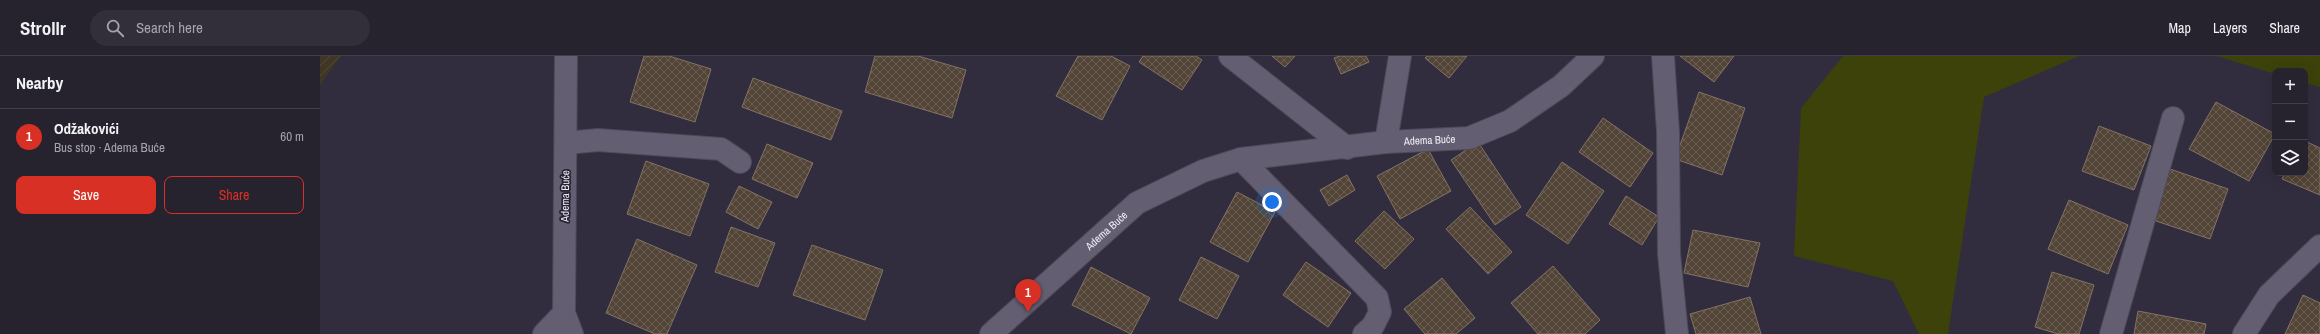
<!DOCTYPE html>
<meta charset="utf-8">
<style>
body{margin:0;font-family:"Archivo Narrow",sans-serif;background:#322f3a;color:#f1f3f6}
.controls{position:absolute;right:12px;top:12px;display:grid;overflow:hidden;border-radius:8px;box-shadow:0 4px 16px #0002}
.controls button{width:36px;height:36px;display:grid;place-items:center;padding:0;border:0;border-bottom:1px solid #423f4a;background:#26222e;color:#f1f3f6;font:20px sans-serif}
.you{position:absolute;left:952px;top:146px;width:14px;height:14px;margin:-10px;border:3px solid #fff;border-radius:50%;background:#1a73e8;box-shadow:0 0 0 6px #1a73e833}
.badge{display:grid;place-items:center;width:26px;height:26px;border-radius:50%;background:#d93025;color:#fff;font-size:13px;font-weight:700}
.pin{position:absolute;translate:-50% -33px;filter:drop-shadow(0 1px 2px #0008)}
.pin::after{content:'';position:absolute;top:21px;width:14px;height:12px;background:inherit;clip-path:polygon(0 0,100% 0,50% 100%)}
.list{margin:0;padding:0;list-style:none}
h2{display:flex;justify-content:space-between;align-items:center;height:52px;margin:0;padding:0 16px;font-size:17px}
h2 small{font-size:13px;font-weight:400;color:#a4a4aa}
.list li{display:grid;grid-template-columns:26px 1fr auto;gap:12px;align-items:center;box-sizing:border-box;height:56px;padding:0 16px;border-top:1px solid #423f4a}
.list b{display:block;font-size:15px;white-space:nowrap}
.list p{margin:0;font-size:13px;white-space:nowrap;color:#a4a4aa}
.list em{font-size:13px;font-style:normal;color:#a4a4aa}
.actions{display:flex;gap:8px;padding:12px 16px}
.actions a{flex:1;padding:9px 0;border:1px solid #d93025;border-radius:8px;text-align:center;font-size:14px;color:#d93025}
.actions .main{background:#d93025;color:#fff}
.icon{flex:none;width:22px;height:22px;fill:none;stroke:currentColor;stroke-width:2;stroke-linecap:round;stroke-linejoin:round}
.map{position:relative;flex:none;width:2000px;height:278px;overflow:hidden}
header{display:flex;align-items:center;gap:24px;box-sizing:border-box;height:56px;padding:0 20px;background:#26222e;border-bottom:1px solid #423f4a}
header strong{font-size:19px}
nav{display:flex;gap:22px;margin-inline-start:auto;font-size:14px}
.search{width:280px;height:36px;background:#322f3a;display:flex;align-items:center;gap:10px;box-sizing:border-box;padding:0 14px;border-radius:22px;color:#a4a4aa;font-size:15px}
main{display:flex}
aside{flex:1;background:#26222e}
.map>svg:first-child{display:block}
.industrial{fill:url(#industrial-furrows)}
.grass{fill:#3c420a}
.building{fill:url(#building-cross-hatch);stroke:#837364}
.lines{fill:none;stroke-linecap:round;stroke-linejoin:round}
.minor-casing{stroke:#4d4957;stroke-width:24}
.minor{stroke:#635e71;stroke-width:22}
.labels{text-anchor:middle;stroke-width:3.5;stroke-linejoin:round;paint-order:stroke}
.street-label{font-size:11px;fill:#f0edf8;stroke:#282333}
</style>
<header>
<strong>Strollr</strong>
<div class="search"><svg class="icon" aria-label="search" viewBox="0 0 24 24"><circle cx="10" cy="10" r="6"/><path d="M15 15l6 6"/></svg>Search here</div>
<nav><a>Map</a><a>Layers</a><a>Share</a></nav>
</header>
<main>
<aside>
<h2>Nearby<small></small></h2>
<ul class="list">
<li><span class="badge">1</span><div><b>Odžakovići</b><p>Bus stop · Adema Buće</p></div><em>60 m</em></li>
</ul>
<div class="actions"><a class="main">Save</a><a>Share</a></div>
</aside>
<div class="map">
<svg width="2000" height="278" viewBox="0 0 2000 278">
<defs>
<pattern id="industrial-furrows" width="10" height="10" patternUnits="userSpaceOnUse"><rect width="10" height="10" fill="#403626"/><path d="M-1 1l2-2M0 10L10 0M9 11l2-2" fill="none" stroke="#534a3c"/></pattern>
<pattern id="building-cross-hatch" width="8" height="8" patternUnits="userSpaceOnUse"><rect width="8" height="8" fill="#524436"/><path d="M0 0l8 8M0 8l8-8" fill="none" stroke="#6b5f54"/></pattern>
</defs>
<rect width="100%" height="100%" fill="#322d3e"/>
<path class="industrial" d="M 0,0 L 21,0 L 0,29 Z"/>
<g class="grass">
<path d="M 1523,0 L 1759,0 L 1664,41 L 1628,278 L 1599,278 L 1573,225 L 1474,200 L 1481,52 Z"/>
<path d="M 1897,0 L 2000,0 L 2000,31 L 1985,27 L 1985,15 L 1955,15 L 1955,18 Z"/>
</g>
<g class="building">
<path d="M 324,0 L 349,0 L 391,13 L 375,66 L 310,46 Z"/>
<path d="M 555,0 L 598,0 L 646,14 L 632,62 L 545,36 Z"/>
<path d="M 758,0 L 791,0 L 810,10 L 782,64 L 736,40 Z"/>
<path d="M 823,0 L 876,0 L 882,4 L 862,34 L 819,6 Z"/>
<path d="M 952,0 L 975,0 L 965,11 Z"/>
<path d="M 1020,0 L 1046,0 L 1049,6 L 1021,18 L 1014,2 Z"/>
<path d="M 1107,0 L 1147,0 L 1129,22 L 1105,2 Z"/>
<path d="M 1360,0 L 1414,0 L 1394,26 Z"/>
<path d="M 433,22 L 522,55 L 511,84 L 422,51 Z"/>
<path d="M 1379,36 L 1425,52 L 1402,119 L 1355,103 Z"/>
<path d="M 1896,46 L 1955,78 L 1929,125 L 1869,93 Z"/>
<path d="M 1283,62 L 1333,97 L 1310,131 L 1259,96 Z"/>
<path d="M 1779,70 L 1831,90 L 1814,134 L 1762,115 Z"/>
<path d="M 1985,85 L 2000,92 L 2000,139 L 1962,123 L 1965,117 L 1985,117 Z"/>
<path d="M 1158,86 L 1201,151 L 1175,169 L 1131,104 Z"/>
<path d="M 447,88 L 493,107 L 477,142 L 432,123 Z"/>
<path d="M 1108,93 L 1131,135 L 1080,163 L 1057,120 Z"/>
<path d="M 326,105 L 389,128 L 370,180 L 307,158 Z"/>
<path d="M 1242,106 L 1284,135 L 1248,188 L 1206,159 Z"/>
<path d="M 1850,113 L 1908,133 L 1890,183 L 1833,164 Z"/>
<path d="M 1027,119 L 1035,134 L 1009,150 L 1000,134 Z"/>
<path d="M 419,130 L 452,146 L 438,173 L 406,156 Z"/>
<path d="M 917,136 L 955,156 L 928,206 L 890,186 Z"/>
<path d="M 1306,140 L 1339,161 L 1322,189 L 1289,168 Z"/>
<path d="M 1749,144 L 1808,169 L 1788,218 L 1728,193 Z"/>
<path d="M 1150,151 L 1192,196 L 1168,218 L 1126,173 Z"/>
<path d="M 1064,155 L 1094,183 L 1065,213 L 1035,185 Z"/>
<path d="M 411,171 L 455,187 L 438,231 L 395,216 Z"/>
<path d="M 1373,174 L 1440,187 L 1428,231 L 1364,217 Z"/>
<path d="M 317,183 L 377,209 L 347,278 L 335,278 L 286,257 Z"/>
<path d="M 492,189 L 563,214 L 545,264 L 473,239 Z"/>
<path d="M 881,201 L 919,220 L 897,263 L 859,244 Z"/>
<path d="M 986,206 L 1031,237 L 1008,271 L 963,239 Z"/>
<path d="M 1233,210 L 1280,264 L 1265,278 L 1218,278 L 1191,247 Z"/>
<path d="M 771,211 L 830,242 L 811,278 L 752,249 Z"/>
<path d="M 1732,216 L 1774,229 L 1759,278 L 1738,278 L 1715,271 Z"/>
<path d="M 1122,222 L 1155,262 L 1136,278 L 1105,278 L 1084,253 Z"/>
<path d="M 1983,239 L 2000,247 L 2000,278 L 1965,278 Z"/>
<path d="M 1430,241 L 1441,278 L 1376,278 L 1370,258 Z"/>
<path d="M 1818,255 L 1886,268 L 1884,278 L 1814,278 Z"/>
</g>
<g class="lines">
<g class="minor-casing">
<g id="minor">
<path d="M 246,0 L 244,257 L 252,278"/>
<path d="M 910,0 L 1027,92"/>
<path d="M 1343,0 L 1348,76 L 1349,198 L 1357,278"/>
<path d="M 1066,86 L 1080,0"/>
<path d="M 246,87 L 278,84 L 401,93 L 420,106"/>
<path d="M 921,103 L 1057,242 L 1060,256 L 1053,270 L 1044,278"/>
<path d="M 224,278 L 244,257"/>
<path id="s1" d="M 671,278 L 817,147 L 883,115 L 921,103 L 1066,86 L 1149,82 L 1190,65 L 1241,30 L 1273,0"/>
<path d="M 1791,278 L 1853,62"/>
<path d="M 1924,278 L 1949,239 L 2000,190"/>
</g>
</g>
<use href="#minor" class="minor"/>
</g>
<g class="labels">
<g class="street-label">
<text dy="4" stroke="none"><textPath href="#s1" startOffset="499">Adema Buće</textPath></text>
<text transform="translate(245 140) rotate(-89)" y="4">Adema Buće</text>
<text dy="4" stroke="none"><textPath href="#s1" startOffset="155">Adema Buće</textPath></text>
</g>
</g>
</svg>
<div class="controls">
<button>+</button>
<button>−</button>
<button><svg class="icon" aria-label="layers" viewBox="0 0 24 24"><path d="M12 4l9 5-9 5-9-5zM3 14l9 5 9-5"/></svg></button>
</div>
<div class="you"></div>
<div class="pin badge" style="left:708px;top:256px">1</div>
</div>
</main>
